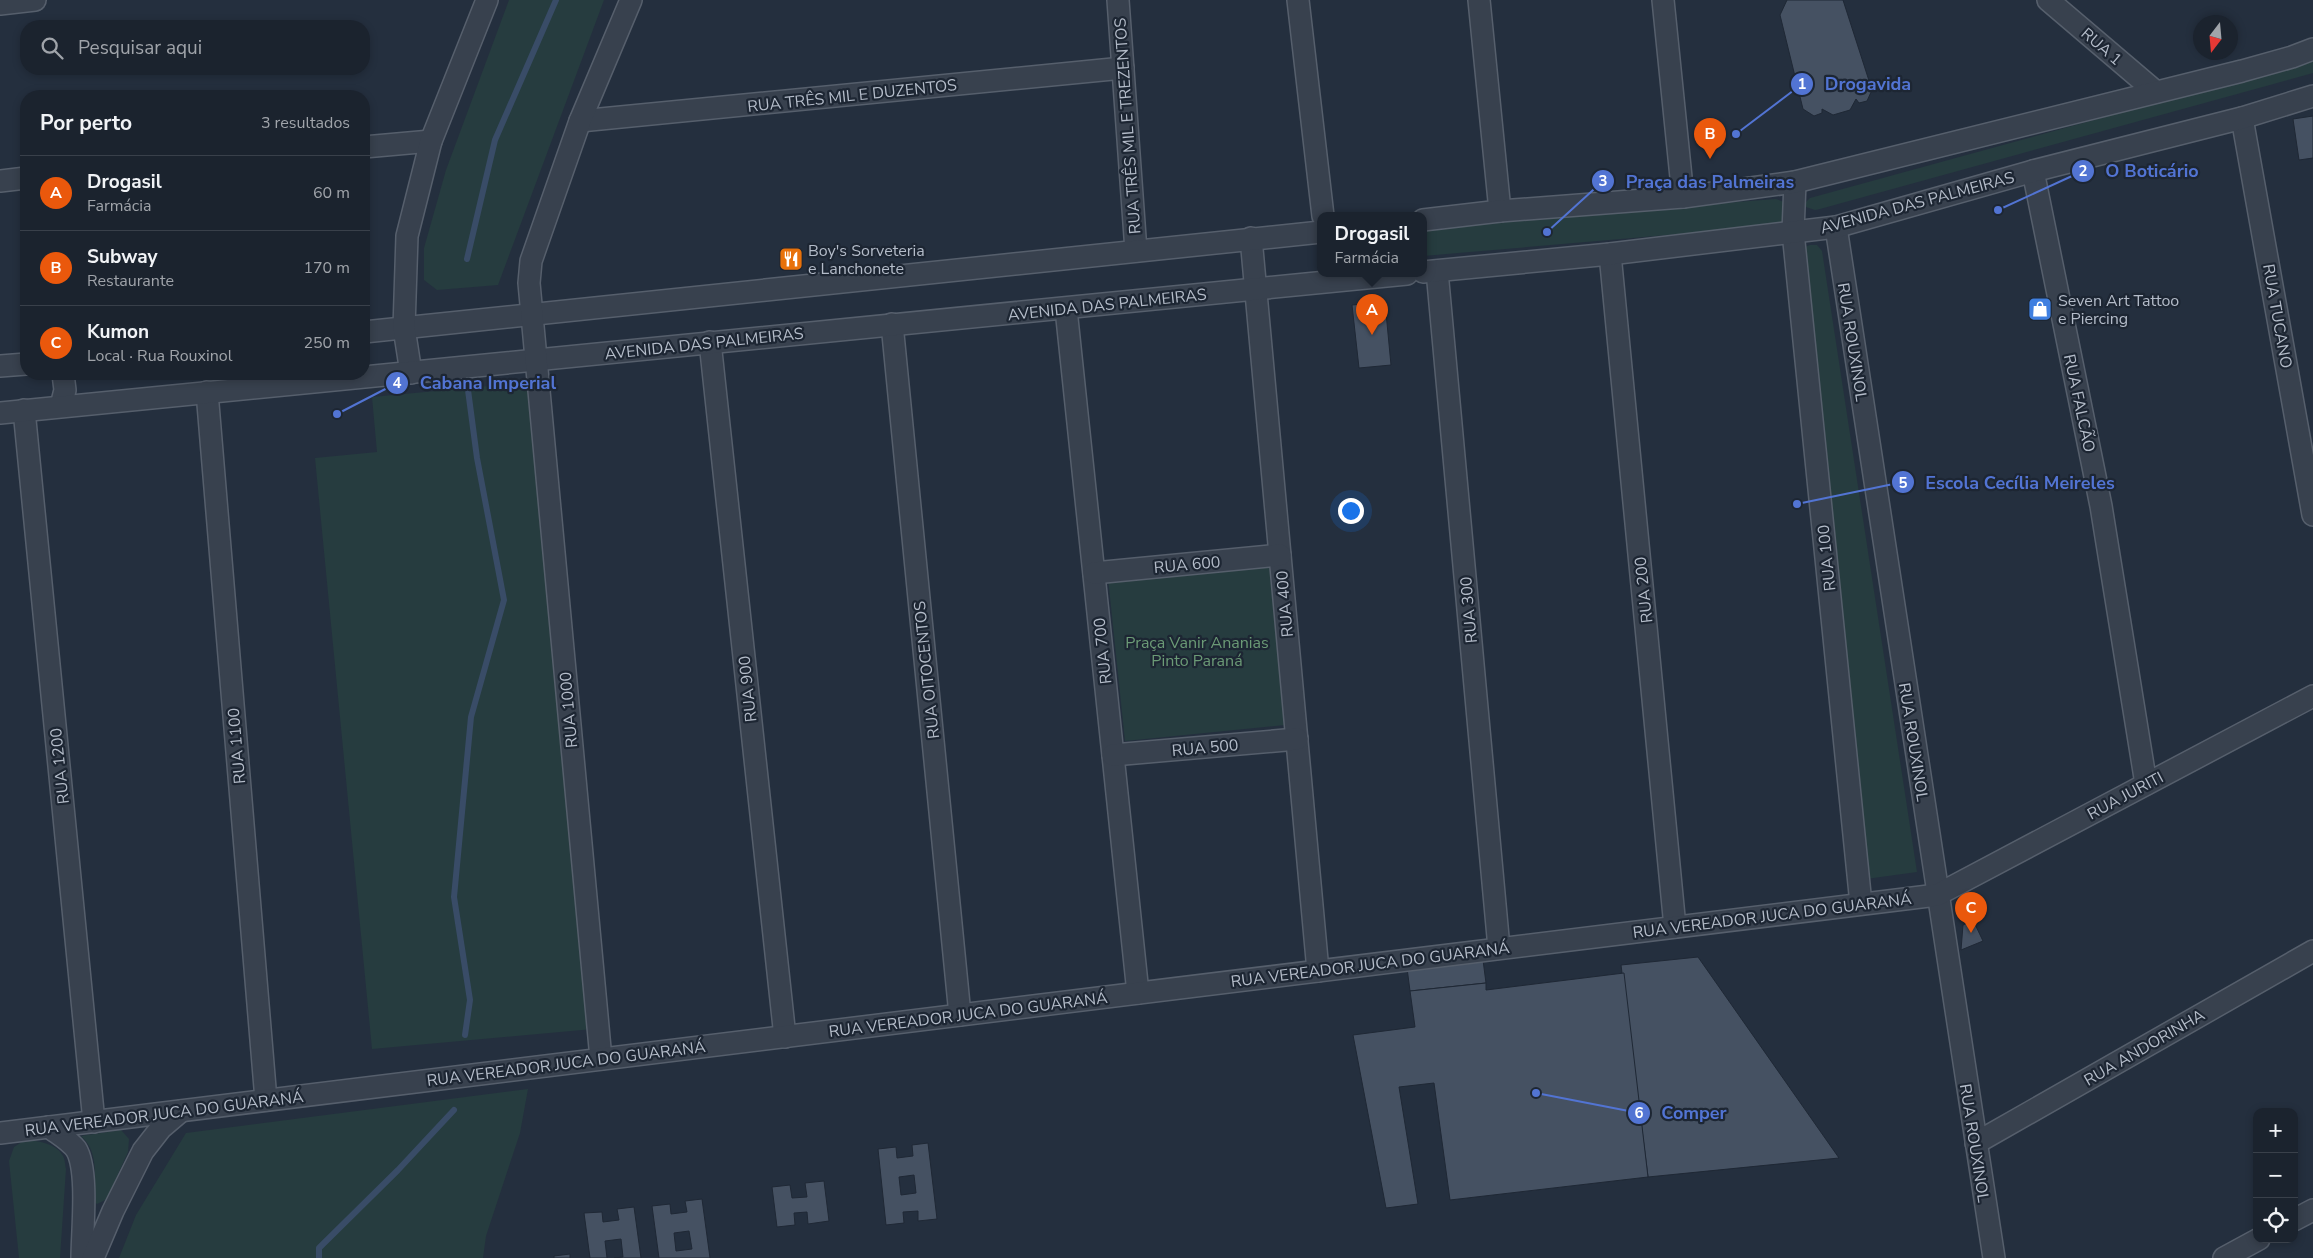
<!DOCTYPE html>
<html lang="pt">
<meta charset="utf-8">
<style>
body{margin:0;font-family:"Nunito Sans",sans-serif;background:#242b36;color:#f1f3f6}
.controls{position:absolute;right:15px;bottom:15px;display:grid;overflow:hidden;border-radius:10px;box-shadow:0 2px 8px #0003}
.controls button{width:45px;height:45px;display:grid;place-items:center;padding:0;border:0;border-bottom:1px solid #39404a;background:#1b232e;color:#f1f3f6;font:25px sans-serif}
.compass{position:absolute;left:2193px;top:15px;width:45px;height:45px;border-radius:50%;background:#1b232e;box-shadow:0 2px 8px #0003;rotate:196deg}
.you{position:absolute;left:1350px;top:510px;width:18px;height:18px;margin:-12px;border:4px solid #fff;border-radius:50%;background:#1a73e8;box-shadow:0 0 0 8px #1a73e833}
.badge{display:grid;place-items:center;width:32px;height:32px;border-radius:50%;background:#ea580c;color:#fff;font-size:16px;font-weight:700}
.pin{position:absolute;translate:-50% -41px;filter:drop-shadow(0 1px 2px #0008)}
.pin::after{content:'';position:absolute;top:26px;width:18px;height:15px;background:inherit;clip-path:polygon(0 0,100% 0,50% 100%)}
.popup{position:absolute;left:1317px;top:212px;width:110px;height:65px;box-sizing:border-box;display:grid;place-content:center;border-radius:10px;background:#1b232e;filter:drop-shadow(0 1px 4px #0005);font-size:16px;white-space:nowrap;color:#a0a4aa}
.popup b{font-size:19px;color:#f1f3f6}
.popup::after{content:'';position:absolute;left:50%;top:100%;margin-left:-10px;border:10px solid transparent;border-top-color:#1b232e}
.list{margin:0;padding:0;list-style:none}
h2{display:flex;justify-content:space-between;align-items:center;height:65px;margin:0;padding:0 20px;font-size:21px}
h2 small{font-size:16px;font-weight:400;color:#a0a4aa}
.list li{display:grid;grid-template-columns:32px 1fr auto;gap:15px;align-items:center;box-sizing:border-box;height:75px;padding:0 20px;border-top:1px solid #39404a}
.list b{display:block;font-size:19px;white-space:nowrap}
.list p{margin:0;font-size:16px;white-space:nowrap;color:#a0a4aa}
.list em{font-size:16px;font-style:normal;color:#a0a4aa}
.icon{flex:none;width:28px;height:28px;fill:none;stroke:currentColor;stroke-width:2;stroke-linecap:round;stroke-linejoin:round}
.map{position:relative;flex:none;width:2313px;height:1258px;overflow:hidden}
.search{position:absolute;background:#1b232e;box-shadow:0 2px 8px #0003;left:20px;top:20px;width:350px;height:55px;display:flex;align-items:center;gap:12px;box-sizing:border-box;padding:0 18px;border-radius:20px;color:#a0a4aa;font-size:19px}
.panel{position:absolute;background:#1b232e;box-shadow:0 2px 8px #0003;left:20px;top:90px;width:350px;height:290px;border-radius:20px}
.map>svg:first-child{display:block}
.green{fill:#263c3f}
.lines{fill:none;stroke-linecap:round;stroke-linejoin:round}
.stream{stroke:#394c67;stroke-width:6}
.building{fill:#455162;stroke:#1f2835;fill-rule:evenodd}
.minor-casing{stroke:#565f6c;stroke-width:24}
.minor{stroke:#38414e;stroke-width:21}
.labels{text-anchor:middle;stroke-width:4.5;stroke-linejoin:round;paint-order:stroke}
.street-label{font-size:16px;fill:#b4bcc9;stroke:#1d2633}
.poi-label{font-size:16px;fill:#b4bcc9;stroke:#1d2633;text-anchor:start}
.park-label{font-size:16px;fill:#6b9a76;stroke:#1d2633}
.leader{fill:none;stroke:#5274d3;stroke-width:2}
.callout-dot{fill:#5274d3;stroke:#1d2633;stroke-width:2}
.mark-label{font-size:15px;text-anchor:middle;font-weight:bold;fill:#fff}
.callout-label{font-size:18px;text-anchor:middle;font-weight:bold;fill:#5274d3;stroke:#1d2633;stroke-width:4.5;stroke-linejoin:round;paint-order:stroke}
</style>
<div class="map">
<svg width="2313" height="1258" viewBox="0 0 2313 1258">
<rect width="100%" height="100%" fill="#242f3e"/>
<g class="green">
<path d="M 509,0 L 604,0 L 498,285 L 437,290 L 424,280 L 424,248 L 446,170 Z"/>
<path d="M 2313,60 L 2313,73 L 1820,209 L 1815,210 L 1806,207 L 1806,202 L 1810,198 Z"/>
<path d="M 1776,199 L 1784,202 L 1788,222 L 1750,228 L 1423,256 L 1423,226 Z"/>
<path d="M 1810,245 L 1817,245 L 1822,251 L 1917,872 L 1866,879 L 1805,247 Z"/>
<path d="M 531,382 L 593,1029 L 372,1049 L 315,458 L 377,452 L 372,397 Z"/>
<path d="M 1269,562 L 1285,725 L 1125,741 L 1108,578 Z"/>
<path d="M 528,1089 L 520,1133 L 486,1236 L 483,1258 L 119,1258 L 136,1215 L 186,1133 Z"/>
<path d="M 121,1130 L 129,1139 L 128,1152 L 109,1194 L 105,1200 L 97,1204 L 94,1202 C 94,1178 100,1153 81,1136 Z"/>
<path d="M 25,1140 C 38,1141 56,1143 63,1156 C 65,1159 65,1165 66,1169 L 60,1258 L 19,1258 L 9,1161 L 14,1147 Z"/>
</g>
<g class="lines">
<g class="stream">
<path d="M 467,259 L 495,140 L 556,0"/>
<path d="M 465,1035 L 470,1000 L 454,897 L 471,717 L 504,600 L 477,458 L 468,390"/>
<path d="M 319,1258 L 319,1248 L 398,1170 L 454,1110"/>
</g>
</g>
<g class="building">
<path d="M 1787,0 L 1843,0 L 1872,90 L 1867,101 L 1859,103 L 1856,99 L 1850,110 L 1833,115 L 1822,109 L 1822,113 L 1814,116 L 1803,109 L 1780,15 Z"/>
<path d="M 2313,116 L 2313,158 L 2299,160 L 2293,119 Z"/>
<path d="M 1385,302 L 1391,365 L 1359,368 L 1352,305 Z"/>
<path d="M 1973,920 L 1983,941 L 1961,950 L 1963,925 Z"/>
<path d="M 1698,957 L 1839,1158 L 1648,1177 L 1621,965 Z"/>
<path d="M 1483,960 L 1486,983 L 1410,991 L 1407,968 Z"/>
<path d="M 1624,973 L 1648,1177 L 1450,1200 L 1434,1083 L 1399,1087 L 1418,1204 L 1386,1208 L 1353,1035 L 1415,1027 L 1410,991 L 1486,983 L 1486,990 Z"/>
<path d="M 928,1143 L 937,1219 L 918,1221 L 918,1211 L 903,1212 L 904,1223 L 886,1225 L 878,1149 L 896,1147 L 897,1158 L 913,1156 L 912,1145 ZM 914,1175 L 916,1193 L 901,1195 L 899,1177 Z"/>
<path d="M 824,1181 L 829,1221 L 808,1224 L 807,1212 L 794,1213 L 795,1225 L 777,1227 L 772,1187 L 790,1185 L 792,1198 L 807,1197 L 805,1183 Z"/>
<path d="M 702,1199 L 710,1258 L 659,1258 L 652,1206 L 670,1204 L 671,1214 L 687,1212 L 685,1201 ZM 689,1231 L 692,1249 L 676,1251 L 674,1233 Z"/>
<path d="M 634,1207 L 641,1258 L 614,1258 L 623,1257 L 621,1239 L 605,1241 L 607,1258 L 590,1258 L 584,1213 L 602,1212 L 603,1222 L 619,1220 L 617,1209 Z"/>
<path d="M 570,1254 L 570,1258 L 554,1258 L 554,1256 Z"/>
</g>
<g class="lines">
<g class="minor-casing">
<g id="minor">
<path d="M 1118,0 L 1136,251"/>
<path d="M 1298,0 L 1323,216"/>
<path d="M 1479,0 L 1500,211"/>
<path d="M 1663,0 L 1683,197"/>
<path d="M 2048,0 L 2156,92"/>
<path d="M 0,4 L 35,0"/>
<path d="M 2242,118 L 2313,515"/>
<path d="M 580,121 L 1123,68"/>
<path d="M 364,147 L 431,141"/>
<path d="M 2033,171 L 2101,506 L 2146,784"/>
<path d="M 0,181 L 26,178"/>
<path d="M 1795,182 L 1793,232 L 1861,904"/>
<path d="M 1423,220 L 1500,211 L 1683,197 L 1795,182 L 2242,71 L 2292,57 L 2313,49"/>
<path d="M 1836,227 L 1994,1258"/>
<path d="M 1251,238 L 1318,971"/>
<path d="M 1610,254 L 1675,927"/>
<path d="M 1437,271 L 1499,948"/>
<path d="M 1423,272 L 1610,254 L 1836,227 L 2033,171 L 2242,118 L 2313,96"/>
<path d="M 1066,309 L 1138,993"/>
<path d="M 892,324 L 960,1015"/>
<path d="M 364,332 L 1321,232"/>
<path d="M 710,342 L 785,1037"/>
<path d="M 0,366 L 26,364"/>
<path d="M 411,373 L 404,328 L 407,236 L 431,141 L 487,0"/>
<path d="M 207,392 L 266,1100"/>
<path d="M 61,406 L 65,390 L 63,374"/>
<path d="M 24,410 L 94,1122"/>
<path d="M 0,413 L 1407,274"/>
<path d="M 1094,573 L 1280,555"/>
<path d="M 1113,755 L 1297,739"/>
<path d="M 601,1059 L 529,283 L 531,261 L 580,121 L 631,0"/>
<path d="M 49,1127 C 58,1134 69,1140 76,1149 C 89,1170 82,1232 82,1258"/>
<path d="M 0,1133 L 1937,895 L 2313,696"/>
<path d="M 1976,1143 L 2313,951"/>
<path d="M 2294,1220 L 2313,1210"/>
<path d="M 93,1258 L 113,1211 L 143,1151 L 161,1128 L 181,1111"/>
<path d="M 2224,1258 L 2259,1239"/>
</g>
</g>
<use href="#minor" class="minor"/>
</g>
<defs>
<g id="restaurant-square" transform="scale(1.25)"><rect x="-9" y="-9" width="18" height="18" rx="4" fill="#e8710a" stroke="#1d2633"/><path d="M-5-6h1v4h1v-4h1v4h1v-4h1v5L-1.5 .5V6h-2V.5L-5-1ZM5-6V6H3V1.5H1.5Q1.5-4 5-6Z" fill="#fff"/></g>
<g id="shop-square" transform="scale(1.25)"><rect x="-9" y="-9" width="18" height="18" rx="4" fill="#3f7fe0" stroke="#1d2633"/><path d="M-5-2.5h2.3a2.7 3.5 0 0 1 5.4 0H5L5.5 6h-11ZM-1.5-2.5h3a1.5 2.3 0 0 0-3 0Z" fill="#fff"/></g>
</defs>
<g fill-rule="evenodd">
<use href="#restaurant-square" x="791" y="259"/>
<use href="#shop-square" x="2040" y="309"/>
</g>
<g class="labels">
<g class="street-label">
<text transform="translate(2102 46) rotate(41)" y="6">RUA 1</text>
<text transform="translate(852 95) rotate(-6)" y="6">RUA TRÊS MIL E DUZENTOS</text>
<text transform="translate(1127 126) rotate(-94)" y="6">RUA TRÊS MIL E TREZENTOS</text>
<text transform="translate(1917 202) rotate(-15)" y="6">AVENIDA DAS PALMEIRAS</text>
<text transform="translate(1107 304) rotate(-6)" y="6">AVENIDA DAS PALMEIRAS</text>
<text transform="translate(2278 316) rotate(80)" y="6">RUA TUCANO</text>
<text transform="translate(1853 342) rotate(81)" y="6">RUA ROUXINOL</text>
<text transform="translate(704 343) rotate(-6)" y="6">AVENIDA DAS PALMEIRAS</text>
<text transform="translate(2080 403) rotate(78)" y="6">RUA FALCÃO</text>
<text transform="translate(1826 558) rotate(-96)" y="6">RUA 100</text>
<text transform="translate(1187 564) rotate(-5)" y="6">RUA 600</text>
<text transform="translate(1643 590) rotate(-96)" y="6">RUA 200</text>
<text transform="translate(1284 604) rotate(-95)" y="6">RUA 400</text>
<text transform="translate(1468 610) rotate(-95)" y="6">RUA 300</text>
<text transform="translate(1102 651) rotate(-96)" y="6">RUA 700</text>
<text transform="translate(926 670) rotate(-96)" y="6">RUA OITOCENTOS</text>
<text transform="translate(747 689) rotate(-96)" y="6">RUA 900</text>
<text transform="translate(568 710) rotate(-95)" y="6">RUA 1000</text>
<text transform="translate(1914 742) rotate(81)" y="6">RUA ROUXINOL</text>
<text transform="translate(236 746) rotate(-95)" y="6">RUA 1100</text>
<text transform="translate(1205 747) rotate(-5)" y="6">RUA 500</text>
<text transform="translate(59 766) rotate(-96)" y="6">RUA 1200</text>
<text transform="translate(2125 795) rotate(-28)" y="6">RUA JURITI</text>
<text transform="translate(1772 915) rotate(-7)" y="6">RUA VEREADOR JUCA DO GUARANÁ</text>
<text transform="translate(1370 964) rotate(-7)" y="6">RUA VEREADOR JUCA DO GUARANÁ</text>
<text transform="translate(968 1014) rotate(-7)" y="6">RUA VEREADOR JUCA DO GUARANÁ</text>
<text transform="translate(2144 1047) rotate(-30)" y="6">RUA ANDORINHA</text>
<text transform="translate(566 1063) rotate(-7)" y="6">RUA VEREADOR JUCA DO GUARANÁ</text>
<text transform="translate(164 1113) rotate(-7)" y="6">RUA VEREADOR JUCA DO GUARANÁ</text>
<text transform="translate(1975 1143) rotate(81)" y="6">RUA ROUXINOL</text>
</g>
<g class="poi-label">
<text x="808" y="256">Boy's Sorveteria<tspan x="808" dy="18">e Lanchonete</tspan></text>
<text x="2058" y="306">Seven Art Tattoo<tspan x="2058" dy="18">e Piercing</tspan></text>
</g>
<g class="park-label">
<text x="1197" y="648">Praça Vanir Ananias<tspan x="1197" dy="18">Pinto Paraná</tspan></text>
</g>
</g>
<path class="leader" d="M1736 134L1802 84M1998 210L2083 171M1547 232L1603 181M337 414L397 383M1797 504L1903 482M1536 1093L1639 1113"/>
<g class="callout-dot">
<circle cx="1736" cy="134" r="5"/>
<circle cx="1998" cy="210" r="5"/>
<circle cx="1547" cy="232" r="5"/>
<circle cx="337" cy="414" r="5"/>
<circle cx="1797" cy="504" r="5"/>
<circle cx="1536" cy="1093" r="5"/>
<circle cx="1802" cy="84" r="12"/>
<circle cx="2083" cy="171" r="12"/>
<circle cx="1603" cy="181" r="12"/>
<circle cx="397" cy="383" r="12"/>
<circle cx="1903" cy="482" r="12"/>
<circle cx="1639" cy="1113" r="12"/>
</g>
<g class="mark-label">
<text x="1802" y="89">1</text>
<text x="2083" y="176">2</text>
<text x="1603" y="186">3</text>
<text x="397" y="388">4</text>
<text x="1903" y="488">5</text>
<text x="1639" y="1118">6</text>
</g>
<g class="callout-label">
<text x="1868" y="90">Drogavida</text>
<text x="2152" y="177">O Boticário</text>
<text x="1710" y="188">Praça das Palmeiras</text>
<text x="488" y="389">Cabana Imperial</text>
<text x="2020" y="489">Escola Cecília Meireles</text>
<text x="1694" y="1119">Comper</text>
</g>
</svg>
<div class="controls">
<button>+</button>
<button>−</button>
<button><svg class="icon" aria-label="locate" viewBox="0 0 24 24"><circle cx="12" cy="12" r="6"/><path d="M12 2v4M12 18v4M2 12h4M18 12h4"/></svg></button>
</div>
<svg class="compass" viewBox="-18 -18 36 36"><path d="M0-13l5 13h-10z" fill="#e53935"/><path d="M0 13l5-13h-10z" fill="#a0a4aa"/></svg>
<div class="you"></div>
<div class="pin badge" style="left:1372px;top:335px">A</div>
<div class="popup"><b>Drogasil</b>Farmácia</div>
<div class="pin badge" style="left:1710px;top:159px">B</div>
<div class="pin badge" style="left:1971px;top:933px">C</div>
<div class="search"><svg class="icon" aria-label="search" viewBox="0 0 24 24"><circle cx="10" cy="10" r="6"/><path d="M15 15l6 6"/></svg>Pesquisar aqui</div>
<section class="panel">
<h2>Por perto<small>3 resultados</small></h2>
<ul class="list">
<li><span class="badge">A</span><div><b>Drogasil</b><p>Farmácia</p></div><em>60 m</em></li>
<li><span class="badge">B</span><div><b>Subway</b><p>Restaurante</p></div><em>170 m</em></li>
<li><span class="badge">C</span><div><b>Kumon</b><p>Local · Rua Rouxinol</p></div><em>250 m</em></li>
</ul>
</section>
</div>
